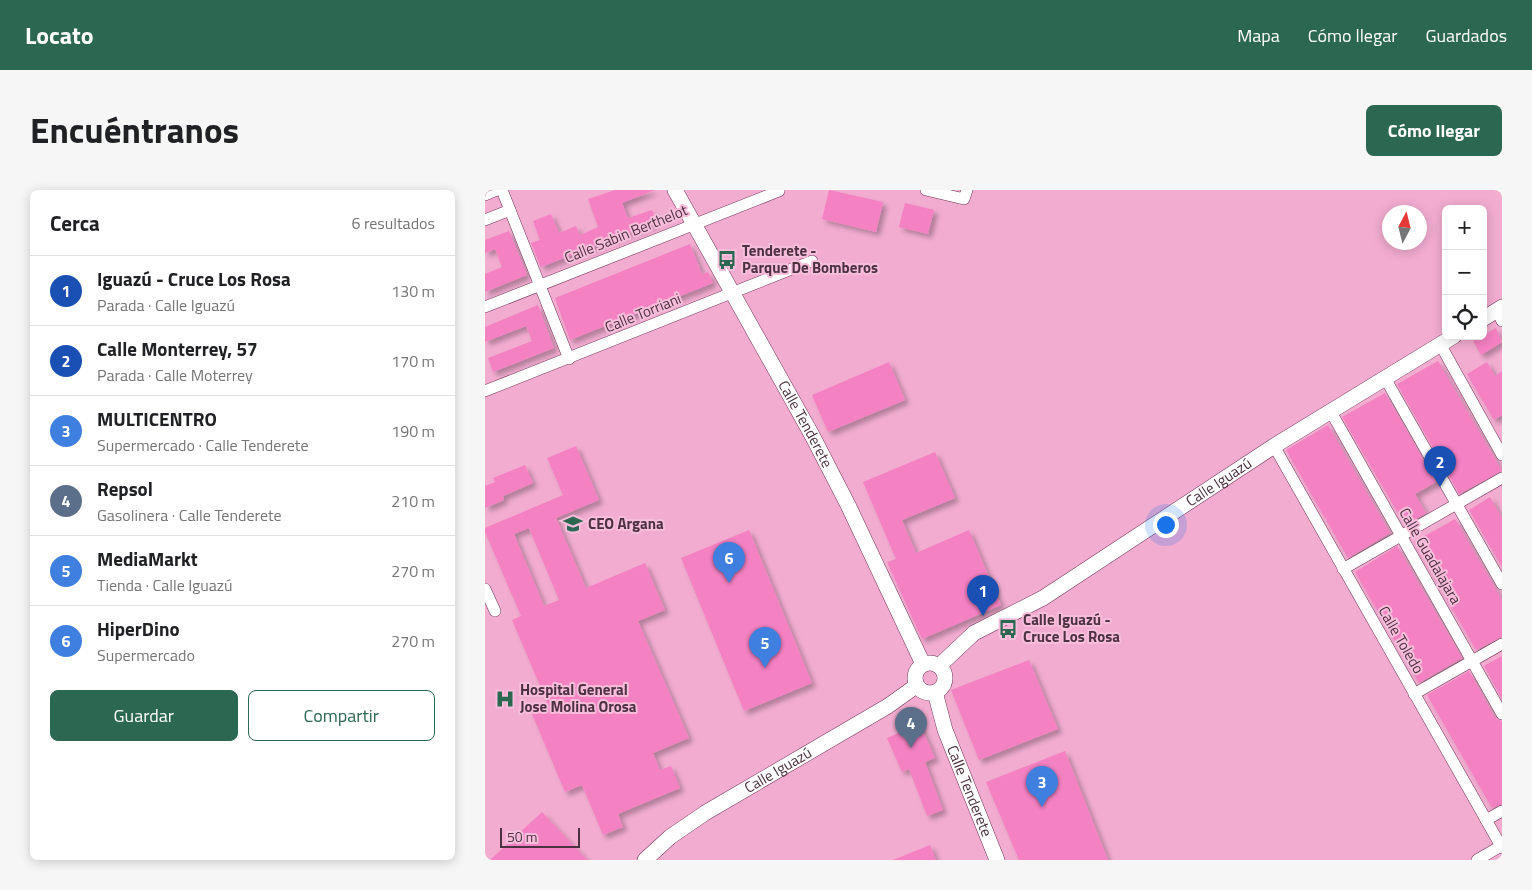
<!DOCTYPE html>
<html lang="es">
<meta charset="utf-8">
<style>
body{margin:0;font-family:"Titillium Web",sans-serif;background:#f6f6f6;color:#202124}
.controls{position:absolute;right:15px;top:15px;display:grid;overflow:hidden;border-radius:8px;box-shadow:0 2px 12px #0003}
.controls button{width:45px;height:45px;display:grid;place-items:center;padding:0;border:0;border-bottom:1px solid #e0e0e0;background:#fff;color:#202124;font:25px sans-serif}
.compass{position:absolute;left:897px;top:15px;width:45px;height:45px;border-radius:50%;background:#fff;box-shadow:0 2px 12px #0003;rotate:7deg}
.scale{position:absolute;left:15px;bottom:12px;width:80px;box-sizing:border-box;padding-left:5px;border:2px solid #4d3140;border-top:0;font-size:14px;line-height:18px;white-space:nowrap;color:#4d3140;-webkit-text-stroke:4px #f7bedb;paint-order:stroke}
.you{position:absolute;left:680px;top:334px;width:18px;height:18px;margin:-12px;border:4px solid #fff;border-radius:50%;background:#1a73e8;box-shadow:0 0 0 8px #1a73e833}
.badge{display:grid;place-items:center;width:32px;height:32px;border-radius:50%;background:#2b6751;color:#fff;font-size:16px;font-weight:700}
.pin{position:absolute;translate:-50% -41px;filter:drop-shadow(0 1px 2px #0008)}
.pin::after{content:'';position:absolute;top:26px;width:18px;height:15px;background:inherit;clip-path:polygon(0 0,100% 0,50% 100%)}
.list{margin:0;padding:0;list-style:none}
h2{display:flex;justify-content:space-between;align-items:center;height:65px;margin:0;padding:0 20px;font-size:21px}
h2 small{font-size:16px;font-weight:400;color:#757577}
.list li{display:grid;grid-template-columns:32px 1fr auto;gap:15px;align-items:center;box-sizing:border-box;height:70px;padding:0 20px;border-top:1px solid #e0e0e0}
.list b{display:block;font-size:19px;white-space:nowrap}
.list p{margin:0;font-size:16px;white-space:nowrap;color:#757577}
.list em{font-size:16px;font-style:normal;color:#757577}
.actions{display:flex;gap:10px;padding:15px 20px}
.actions a{flex:1;padding:11px 0;border:1px solid #2b6751;border-radius:8px;text-align:center;font-size:18px;color:#2b6751}
.actions .main{background:#2b6751;color:#fff}
.icon{flex:none;width:28px;height:28px;fill:none;stroke:currentColor;stroke-width:2;stroke-linecap:round;stroke-linejoin:round}
.map{position:relative;flex:none;width:1017px;height:670px;overflow:hidden;border-radius:8px}
header{display:flex;align-items:center;gap:30px;box-sizing:border-box;height:70px;padding:0 25px;background:#2b6751;color:#fff}
header strong{font-size:24px}
nav{display:flex;gap:28px;margin-inline-start:auto;font-size:18px}
.intro{display:flex;align-items:center;justify-content:space-between;box-sizing:border-box;height:120px;padding:0 30px}
h1{margin:0;font-size:35px}
.button{padding:12px 22px;border-radius:8px;background:#2b6751;color:#fff;font-size:18px;font-weight:700}
main{display:flex;gap:30px;padding:0 30px}
aside{flex:1;background:#fff;border-radius:8px;box-shadow:0 2px 12px #0003}
.map>svg:first-child{display:block}
.building{fill:#f481c2;fill-rule:evenodd;filter:url(#shadow)}
.lines{fill:none;stroke-linecap:round;stroke-linejoin:round}
.minor-casing{stroke:#713557;stroke-width:12}
.tertiary-casing{stroke:#713557;stroke-width:16}
.minor{stroke:#fff;stroke-width:11}
.tertiary{stroke:#fff;stroke-width:15}
.labels{text-anchor:middle;stroke-width:4;stroke-linejoin:round;paint-order:stroke}
.street-label{font-size:15px;fill:#4d3140;stroke:#f7bedb}
.poi-label{font-size:15px;font-weight:bold;fill:#4d3140;stroke:#f7bedb;text-anchor:start}
</style>
<header>
<strong>Locato</strong>
<nav><a>Mapa</a><a>Cómo llegar</a><a>Guardados</a></nav>
</header>
<div class="intro"><h1>Encuéntranos</h1><a class="button">Cómo llegar</a></div>
<main>
<aside>
<h2>Cerca<small>6 resultados</small></h2>
<ul class="list">
<li><span class="badge" style="background:#1a4fb4">1</span><div><b>Iguazú - Cruce Los Rosa</b><p>Parada · Calle Iguazú</p></div><em>130 m</em></li>
<li><span class="badge" style="background:#1a4fb4">2</span><div><b>Calle Monterrey, 57</b><p>Parada · Calle Moterrey</p></div><em>170 m</em></li>
<li><span class="badge" style="background:#3f7fe0">3</span><div><b>MULTICENTRO</b><p>Supermercado · Calle Tenderete</p></div><em>190 m</em></li>
<li><span class="badge" style="background:#5c6f8a">4</span><div><b>Repsol</b><p>Gasolinera · Calle Tenderete</p></div><em>210 m</em></li>
<li><span class="badge" style="background:#3f7fe0">5</span><div><b>MediaMarkt</b><p>Tienda · Calle Iguazú</p></div><em>270 m</em></li>
<li><span class="badge" style="background:#3f7fe0">6</span><div><b>HiperDino</b><p>Supermercado</p></div><em>270 m</em></li>
</ul>
<div class="actions"><a class="main">Guardar</a><a>Compartir</a></div>
</aside>
<div class="map">
<svg width="1017" height="670" viewBox="0 0 1017 670">
<defs>
<filter id="shadow"><feDropShadow dx="4" dy="4" stdDeviation="2.5" flood-color="#0004"/></filter>
</defs>
<rect width="100%" height="100%" fill="#f2acd0"/>
<g class="building">
<path d="M 130,0 L 170,0 L 137,13 L 143,28 L 167,20 L 172,32 L 56,77 L 46,53 L 55,50 L 48,31 L 66,24 L 74,43 L 91,36 L 95,45 L 113,37 L 103,9 Z"/>
<path d="M 344,0 L 398,12 L 391,42 L 337,29 Z"/>
<path d="M 420,13 L 449,20 L 443,44 L 414,37 Z"/>
<path d="M 24,41 L 42,85 L 0,102 L 0,84 L 17,77 L 10,59 L 0,63 L 0,50 Z"/>
<path d="M 205,54 L 217,84 L 223,82 L 228,93 L 85,150 L 70,108 Z"/>
<path d="M 53,115 L 69,158 L 8,182 L 3,168 L 47,151 L 41,136 L 0,152 L 0,137 Z"/>
<path d="M 1011,138 L 1017,152 L 996,165 L 988,151 Z"/>
<path d="M 953,171 L 1017,281 L 974,304 L 912,194 Z"/>
<path d="M 404,172 L 420,210 L 343,242 L 327,205 Z"/>
<path d="M 1002,172 L 1010,186 L 1017,181 L 1017,225 L 1009,230 L 982,184 Z"/>
<path d="M 900,203 L 951,292 L 930,304 L 941,323 L 920,335 L 857,227 Z"/>
<path d="M 843,235 L 905,343 L 863,368 L 801,260 Z"/>
<path d="M 91,256 L 114,310 L 71,328 L 101,398 L 160,373 L 180,420 L 153,431 L 204,548 L 168,563 L 175,580 L 186,576 L 195,598 L 133,624 L 138,637 L 118,645 L 97,595 L 80,602 L 45,519 L 62,512 L 27,430 L 36,426 L 0,342 L 0,338 L 78,305 L 62,268 ZM 44,338 L 74,410 L 59,416 L 29,344 Z"/>
<path d="M 450,262 L 470,308 L 417,330 L 431,363 L 484,340 L 516,415 L 437,449 L 402,372 L 411,369 L 378,292 Z"/>
<path d="M 40,275 L 48,293 L 18,306 L 19,310 L 0,318 L 0,296 L 10,292 L 8,288 Z"/>
<path d="M 1005,307 L 1017,328 L 1017,377 L 984,320 Z"/>
<path d="M 970,329 L 1017,410 L 1017,447 L 991,460 L 929,352 Z"/>
<path d="M 264,340 L 327,493 L 259,521 L 196,368 Z"/>
<path d="M 912,356 L 977,468 L 934,493 L 870,382 Z"/>
<path d="M 1017,466 L 1017,509 L 999,476 Z"/>
<path d="M 544,470 L 573,539 L 494,570 L 466,500 Z"/>
<path d="M 984,481 L 1010,528 L 1017,531 L 1017,614 L 1007,618 L 942,505 Z"/>
<path d="M 435,534 L 450,568 L 440,572 L 458,620 L 442,626 L 424,579 L 417,582 L 402,548 Z"/>
<path d="M 580,561 L 623,670 L 534,670 L 501,592 Z"/>
<path d="M 57,622 L 102,670 L 5,670 Z"/>
<path d="M 445,655 L 451,670 L 408,670 Z"/>
</g>
<g class="lines">
<g class="minor-casing">
<g id="minor">
<path d="M 17,0 L 84,169"/>
<path d="M 441,0 L 479,9 L 482,0"/>
<path d="M 0,5 L 12,0"/>
<path d="M 0,30 L 25,20"/>
<path d="M 0,117 L 294,1"/>
<path d="M 1012,121 L 1017,131"/>
<path d="M 955,154 L 1017,265"/>
<path d="M 900,188 L 1017,394"/>
<path d="M 0,201 L 327,71"/>
<path d="M 846,222 L 1017,524"/>
<path d="M 789,256 L 1017,658"/>
<path d="M 858,379 L 1017,288"/>
<path d="M 0,399 L 10,421"/>
<path d="M 929,504 L 1017,454"/>
<path d="M 1001,630 L 1017,621"/>
<path d="M 992,670 L 1016,656"/>
</g>
</g>
<g class="tertiary-casing">
<g id="tertiary">
<path id="s1" d="M 190,0 L 328,247 L 364,317 L 438,474"/>
<path d="M 998,129 L 1017,117"/>
<circle cx="445" cy="488" r="15"/>
<path id="s2" d="M 454,476 L 489,443 L 558,408 L 789,256 L 969,146"/>
<path id="s3" d="M 450,502 L 460,540 L 512,670"/>
<path id="s4" d="M 160,670 L 185,647 L 220,623 L 403,516 L 431,496"/>
</g>
</g>
<use href="#minor" class="minor"/>
<use href="#tertiary" class="tertiary"/>
</g>
<defs>
<g id="bus-bare" transform="scale(1.5)"><path d="M-5-6H5V4H4V6H2V4H-2V6H-4V4H-5ZM-3.5-4V0h7V-4ZM-3.5 1.2v1.5H-2V1.2ZM2 1.2v1.5H3.5V1.2Z" fill="#2b6751" stroke="#f7bedb" stroke-width="2.5" paint-order="stroke"/></g>
<g id="school-bare" transform="scale(1.5)"><path d="M0-5L7-2L0 1L-7-2ZM-4 1L0 2.5L4 1V4Q0 6-4 4Z" fill="#2b6751" stroke="#f7bedb" stroke-width="2.5" paint-order="stroke"/></g>
<g id="hospital-bare" transform="scale(1.5)"><path d="M-5-5h3v3.5h4V-5h3V5h-3V1.5h-4V5h-3Z" fill="#2b6751" stroke="#f7bedb" stroke-width="2.5" paint-order="stroke"/></g>
</defs>
<g fill-rule="evenodd">
<use href="#bus-bare" x="242" y="70"/>
<use href="#school-bare" x="88" y="334"/>
<use href="#bus-bare" x="523" y="439"/>
<use href="#hospital-bare" x="20" y="509"/>
</g>
<g class="labels">
<g class="street-label">
<text transform="translate(141 44) rotate(-22)" y="5">Calle Sabin Berthelot</text>
<text transform="translate(158 123) rotate(-22)" y="5">Calle Torriani</text>
<text dy="5" stroke="none"><textPath href="#s1" startOffset="268">Calle Tenderete</textPath></text>
<text dy="5" stroke="none"><textPath href="#s2" startOffset="336">Calle Iguazú</textPath></text>
<text transform="translate(945 366) rotate(60)" y="5">Calle Guadalajara</text>
<text transform="translate(916 450) rotate(60)" y="5">Calle Toledo</text>
<text dy="5" stroke="none"><textPath href="#s4" startOffset="161">Calle Iguazú</textPath></text>
<text dy="5" stroke="none"><textPath href="#s3" startOffset="105">Calle Tenderete</textPath></text>
</g>
<g class="poi-label">
<text x="257" y="66">Tenderete -<tspan x="257" dy="17">Parque De Bomberos</tspan></text>
<text x="103" y="339">CEO Argana</text>
<text x="538" y="435">Calle Iguazú -<tspan x="538" dy="17">Cruce Los Rosa</tspan></text>
<text x="35" y="505">Hospital General<tspan x="35" dy="17">Jose Molina Orosa</tspan></text>
</g>
</g>
</svg>
<div class="controls">
<button>+</button>
<button>−</button>
<button><svg class="icon" aria-label="locate" viewBox="0 0 24 24"><circle cx="12" cy="12" r="6"/><path d="M12 2v4M12 18v4M2 12h4M18 12h4"/></svg></button>
</div>
<svg class="compass" viewBox="-18 -18 36 36"><path d="M0-13l5 13h-10z" fill="#e53935"/><path d="M0 13l5-13h-10z" fill="#757577"/></svg>
<div class="scale">50 m</div>
<div class="you"></div>
<div class="pin badge" style="left:498px;top:426px;background:#1a4fb4">1</div>
<div class="pin badge" style="left:955px;top:297px;background:#1a4fb4">2</div>
<div class="pin badge" style="left:557px;top:617px;background:#3f7fe0">3</div>
<div class="pin badge" style="left:426px;top:558px;background:#5c6f8a">4</div>
<div class="pin badge" style="left:280px;top:478px;background:#3f7fe0">5</div>
<div class="pin badge" style="left:244px;top:393px;background:#3f7fe0">6</div>
</div>
</main>
